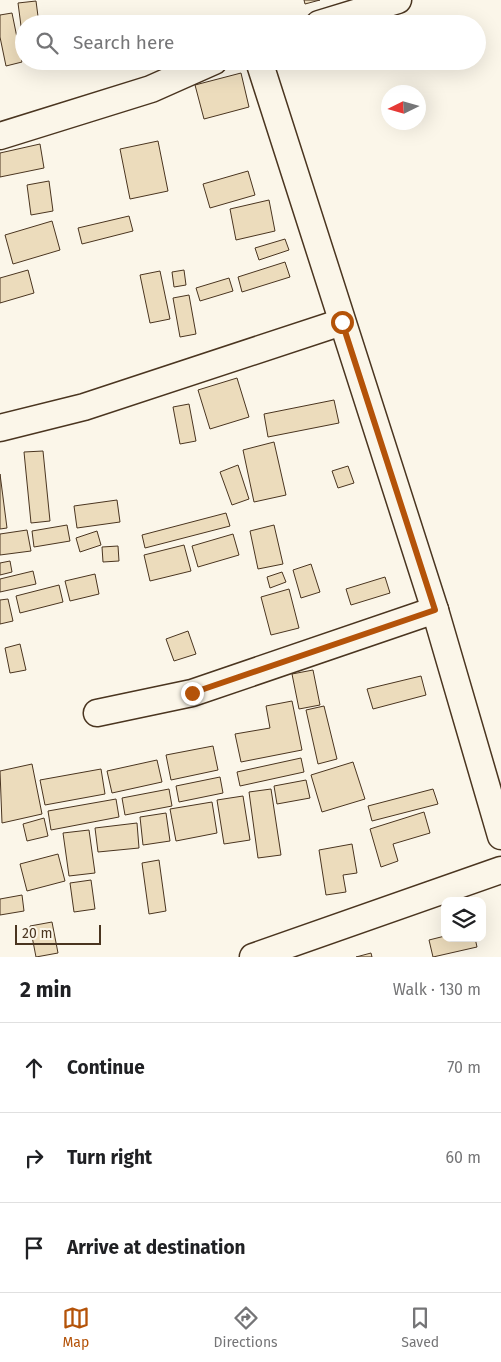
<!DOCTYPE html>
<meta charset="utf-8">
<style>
body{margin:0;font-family:"Fira Sans",sans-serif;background:#f2f2f2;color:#202124}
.controls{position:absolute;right:15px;bottom:15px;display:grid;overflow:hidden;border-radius:10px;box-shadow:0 5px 20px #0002}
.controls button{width:45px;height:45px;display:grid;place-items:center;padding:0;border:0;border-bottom:1px solid #e0e0e0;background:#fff;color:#202124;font:25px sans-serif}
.compass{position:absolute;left:381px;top:85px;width:45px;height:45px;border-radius:50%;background:#fff;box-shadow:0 5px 20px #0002;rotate:265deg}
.scale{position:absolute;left:15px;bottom:12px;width:86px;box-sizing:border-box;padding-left:5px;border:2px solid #4a3520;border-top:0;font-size:14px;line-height:18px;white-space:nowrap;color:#4a3520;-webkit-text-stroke:4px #fbf6e9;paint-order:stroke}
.stop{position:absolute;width:15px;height:15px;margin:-11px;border:4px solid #b45309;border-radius:50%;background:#fff}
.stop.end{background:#b45309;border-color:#fff;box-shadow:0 1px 5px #0008}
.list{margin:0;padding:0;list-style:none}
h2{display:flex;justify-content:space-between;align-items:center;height:65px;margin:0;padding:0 20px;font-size:21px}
h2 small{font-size:16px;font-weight:400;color:#757577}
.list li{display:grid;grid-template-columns:32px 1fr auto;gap:15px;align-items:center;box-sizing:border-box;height:90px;padding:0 20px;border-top:1px solid #e0e0e0}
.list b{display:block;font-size:19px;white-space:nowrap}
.list em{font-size:16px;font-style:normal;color:#757577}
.icon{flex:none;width:28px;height:28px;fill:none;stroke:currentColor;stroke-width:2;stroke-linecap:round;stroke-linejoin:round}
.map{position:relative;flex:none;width:501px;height:957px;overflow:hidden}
.search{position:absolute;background:#fff;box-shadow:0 5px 20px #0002;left:15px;right:15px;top:15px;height:55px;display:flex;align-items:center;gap:12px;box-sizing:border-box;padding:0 18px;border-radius:28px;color:#757577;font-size:19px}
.sheet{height:335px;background:#fff}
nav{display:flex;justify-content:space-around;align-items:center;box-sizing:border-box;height:70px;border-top:1px solid #e0e0e0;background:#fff;font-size:14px;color:#757577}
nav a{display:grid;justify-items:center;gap:2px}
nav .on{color:#b45309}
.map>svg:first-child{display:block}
.building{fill:#ecdcbc;stroke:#4a3520}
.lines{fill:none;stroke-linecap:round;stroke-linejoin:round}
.minor-casing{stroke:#4a3520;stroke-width:29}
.minor{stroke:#fbf6e9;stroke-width:26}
.route{stroke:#b45309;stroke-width:6}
</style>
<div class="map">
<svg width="501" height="957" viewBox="0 0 501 957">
<rect width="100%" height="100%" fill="#fbf6e9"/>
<g class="building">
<path d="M 304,0 L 320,0 L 305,4 Z"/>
<path d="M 36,1 L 39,24 L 24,24 L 24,49 L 18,3 Z"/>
<path d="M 12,13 L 22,62 L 6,66 L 0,37 L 0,15 Z"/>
<path d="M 241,73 L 249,107 L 204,119 L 195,85 Z"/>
<path d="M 158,141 L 168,191 L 130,199 L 120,149 Z"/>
<path d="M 40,144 L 44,168 L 0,177 L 0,153 Z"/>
<path d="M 248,171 L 255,195 L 210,208 L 203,184 Z"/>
<path d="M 49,181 L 53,211 L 31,215 L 27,185 Z"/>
<path d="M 269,200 L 275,231 L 236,240 L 230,209 Z"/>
<path d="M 129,216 L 133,231 L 82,244 L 78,228 Z"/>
<path d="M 52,221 L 60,250 L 13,264 L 5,235 Z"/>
<path d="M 285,239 L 289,250 L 259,260 L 255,248 Z"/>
<path d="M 285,262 L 290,277 L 242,292 L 238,277 Z"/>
<path d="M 28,270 L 34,293 L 0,303 L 0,278 Z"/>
<path d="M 184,270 L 186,285 L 174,287 L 172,272 Z"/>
<path d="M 160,271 L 170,319 L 150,323 L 140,275 Z"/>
<path d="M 229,278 L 233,291 L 200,301 L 196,288 Z"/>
<path d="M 189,295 L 196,334 L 180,337 L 173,298 Z"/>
<path d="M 237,378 L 249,417 L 210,429 L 198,390 Z"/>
<path d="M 334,400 L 339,423 L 268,437 L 264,414 Z"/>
<path d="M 189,404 L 196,441 L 180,444 L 173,407 Z"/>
<path d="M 274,442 L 286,495 L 254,502 L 243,450 Z"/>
<path d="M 43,451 L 50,521 L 31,523 L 24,452 Z"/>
<path d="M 238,465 L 249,499 L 232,505 L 220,472 Z"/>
<path d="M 348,466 L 354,483 L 338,488 L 332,471 Z"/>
<path d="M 0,474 L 7,528 L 0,529 Z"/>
<path d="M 117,500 L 120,522 L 77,528 L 74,506 Z"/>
<path d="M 226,513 L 230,526 L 145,548 L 142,535 Z"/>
<path d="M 67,525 L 70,541 L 34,547 L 32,531 Z"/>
<path d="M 274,525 L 283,564 L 258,569 L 250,531 Z"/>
<path d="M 27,530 L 31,551 L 0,555 L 0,534 Z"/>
<path d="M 97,531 L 101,545 L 80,552 L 76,538 Z"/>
<path d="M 233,534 L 239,555 L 198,567 L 192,546 Z"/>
<path d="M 184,545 L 191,571 L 150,581 L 144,555 Z"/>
<path d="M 118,546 L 119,561 L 103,562 L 102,547 Z"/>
<path d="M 10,561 L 12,572 L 0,575 L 0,563 Z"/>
<path d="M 311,564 L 320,592 L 301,598 L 293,570 Z"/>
<path d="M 33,571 L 36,584 L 0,592 L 0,579 Z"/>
<path d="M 282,572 L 286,582 L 270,588 L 267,577 Z"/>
<path d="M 95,574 L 99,594 L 70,601 L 65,581 Z"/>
<path d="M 385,577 L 390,593 L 351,605 L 346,589 Z"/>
<path d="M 59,585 L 63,602 L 20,613 L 16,596 Z"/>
<path d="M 289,589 L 299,628 L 271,635 L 261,597 Z"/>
<path d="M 8,599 L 13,621 L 0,624 L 0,600 Z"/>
<path d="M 188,631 L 196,654 L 174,661 L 166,639 Z"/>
<path d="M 20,644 L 26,670 L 10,673 L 5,648 Z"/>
<path d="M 313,670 L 320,705 L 299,709 L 292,674 Z"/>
<path d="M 421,676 L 426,695 L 373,709 L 367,689 Z"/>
<path d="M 292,701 L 302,750 L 241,762 L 235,734 L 270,728 L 266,706 Z"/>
<path d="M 324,706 L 337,759 L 318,764 L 306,710 Z"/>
<path d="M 213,746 L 218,770 L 171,780 L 166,755 Z"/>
<path d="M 301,758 L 304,772 L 240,786 L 237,772 Z"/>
<path d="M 157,760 L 162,782 L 112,793 L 107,771 Z"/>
<path d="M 353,762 L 365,799 L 322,812 L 311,775 Z"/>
<path d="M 32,764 L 42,814 L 2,823 L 0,771 Z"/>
<path d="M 101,769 L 105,794 L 45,805 L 40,780 Z"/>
<path d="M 220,777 L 223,793 L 179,802 L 176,786 Z"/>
<path d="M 306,780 L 310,798 L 277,804 L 274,786 Z"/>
<path d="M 169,789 L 172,806 L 125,815 L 122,798 Z"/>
<path d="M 271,789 L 281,855 L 258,858 L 249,792 Z"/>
<path d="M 433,789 L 438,804 L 372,821 L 368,806 Z"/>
<path d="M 243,796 L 250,840 L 224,844 L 217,800 Z"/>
<path d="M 116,799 L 119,817 L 51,830 L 48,811 Z"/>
<path d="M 212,802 L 217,833 L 176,841 L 170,809 Z"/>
<path d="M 424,812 L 430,833 L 393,844 L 398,861 L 381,867 L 370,829 Z"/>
<path d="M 166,813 L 170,841 L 143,845 L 140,817 Z"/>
<path d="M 44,818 L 48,836 L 27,841 L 23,824 Z"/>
<path d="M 137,823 L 139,848 L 98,852 L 95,828 Z"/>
<path d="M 89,830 L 95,873 L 69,876 L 63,833 Z"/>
<path d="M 352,844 L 357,873 L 343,875 L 346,892 L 326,895 L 319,850 Z"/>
<path d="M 58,854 L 65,881 L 27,891 L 20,864 Z"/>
<path d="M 159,860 L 166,911 L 149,914 L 142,863 Z"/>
<path d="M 91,880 L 95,909 L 74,912 L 70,883 Z"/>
<path d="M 22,895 L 24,911 L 0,915 L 0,899 Z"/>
<path d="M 52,922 L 58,953 L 36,957 L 30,926 Z"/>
<path d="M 445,936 L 445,938 L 475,938 L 477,947 L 433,957 L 429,940 Z"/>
<path d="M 371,953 L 372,957 L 356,957 Z"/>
</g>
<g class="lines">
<g class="minor-casing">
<g id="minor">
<path d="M 319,24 L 398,0"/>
<path d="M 259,61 L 435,610 L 501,836"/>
<path d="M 0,136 L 151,89 L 214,61"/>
<path d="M 0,428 L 84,407 L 342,322"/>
<path d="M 97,713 L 192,693 L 435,610"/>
<path d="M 253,957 L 501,870"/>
</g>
</g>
<use href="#minor" class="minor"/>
</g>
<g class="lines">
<path class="route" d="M 192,693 L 435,610 L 342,322"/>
</g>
</svg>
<div class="controls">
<button><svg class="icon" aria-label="layers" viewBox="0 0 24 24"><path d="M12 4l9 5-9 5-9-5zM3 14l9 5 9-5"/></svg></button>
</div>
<svg class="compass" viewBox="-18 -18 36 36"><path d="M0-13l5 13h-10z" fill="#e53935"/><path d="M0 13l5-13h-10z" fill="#757577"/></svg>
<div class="scale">20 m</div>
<div class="stop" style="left:342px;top:322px"></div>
<div class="stop end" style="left:192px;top:693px"></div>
<div class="search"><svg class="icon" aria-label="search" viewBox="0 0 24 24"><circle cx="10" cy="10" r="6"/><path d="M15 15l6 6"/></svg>Search here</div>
</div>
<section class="sheet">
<h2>2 min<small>Walk · 130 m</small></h2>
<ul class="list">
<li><svg class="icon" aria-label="ahead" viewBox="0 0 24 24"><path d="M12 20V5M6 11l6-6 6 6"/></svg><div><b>Continue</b></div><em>70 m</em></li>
<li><svg class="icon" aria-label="right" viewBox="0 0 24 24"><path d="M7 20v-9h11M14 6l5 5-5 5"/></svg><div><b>Turn right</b></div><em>60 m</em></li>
<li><svg class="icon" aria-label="arrive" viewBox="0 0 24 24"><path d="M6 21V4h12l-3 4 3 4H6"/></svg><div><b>Arrive at destination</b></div></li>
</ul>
</section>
<nav>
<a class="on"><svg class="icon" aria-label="map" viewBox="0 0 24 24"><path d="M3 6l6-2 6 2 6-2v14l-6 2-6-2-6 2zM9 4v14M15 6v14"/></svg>Map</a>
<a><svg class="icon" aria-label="directions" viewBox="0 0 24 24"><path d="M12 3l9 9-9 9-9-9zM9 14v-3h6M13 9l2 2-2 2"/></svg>Directions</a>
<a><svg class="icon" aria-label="saved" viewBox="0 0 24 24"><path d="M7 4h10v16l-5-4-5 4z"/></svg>Saved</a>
</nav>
